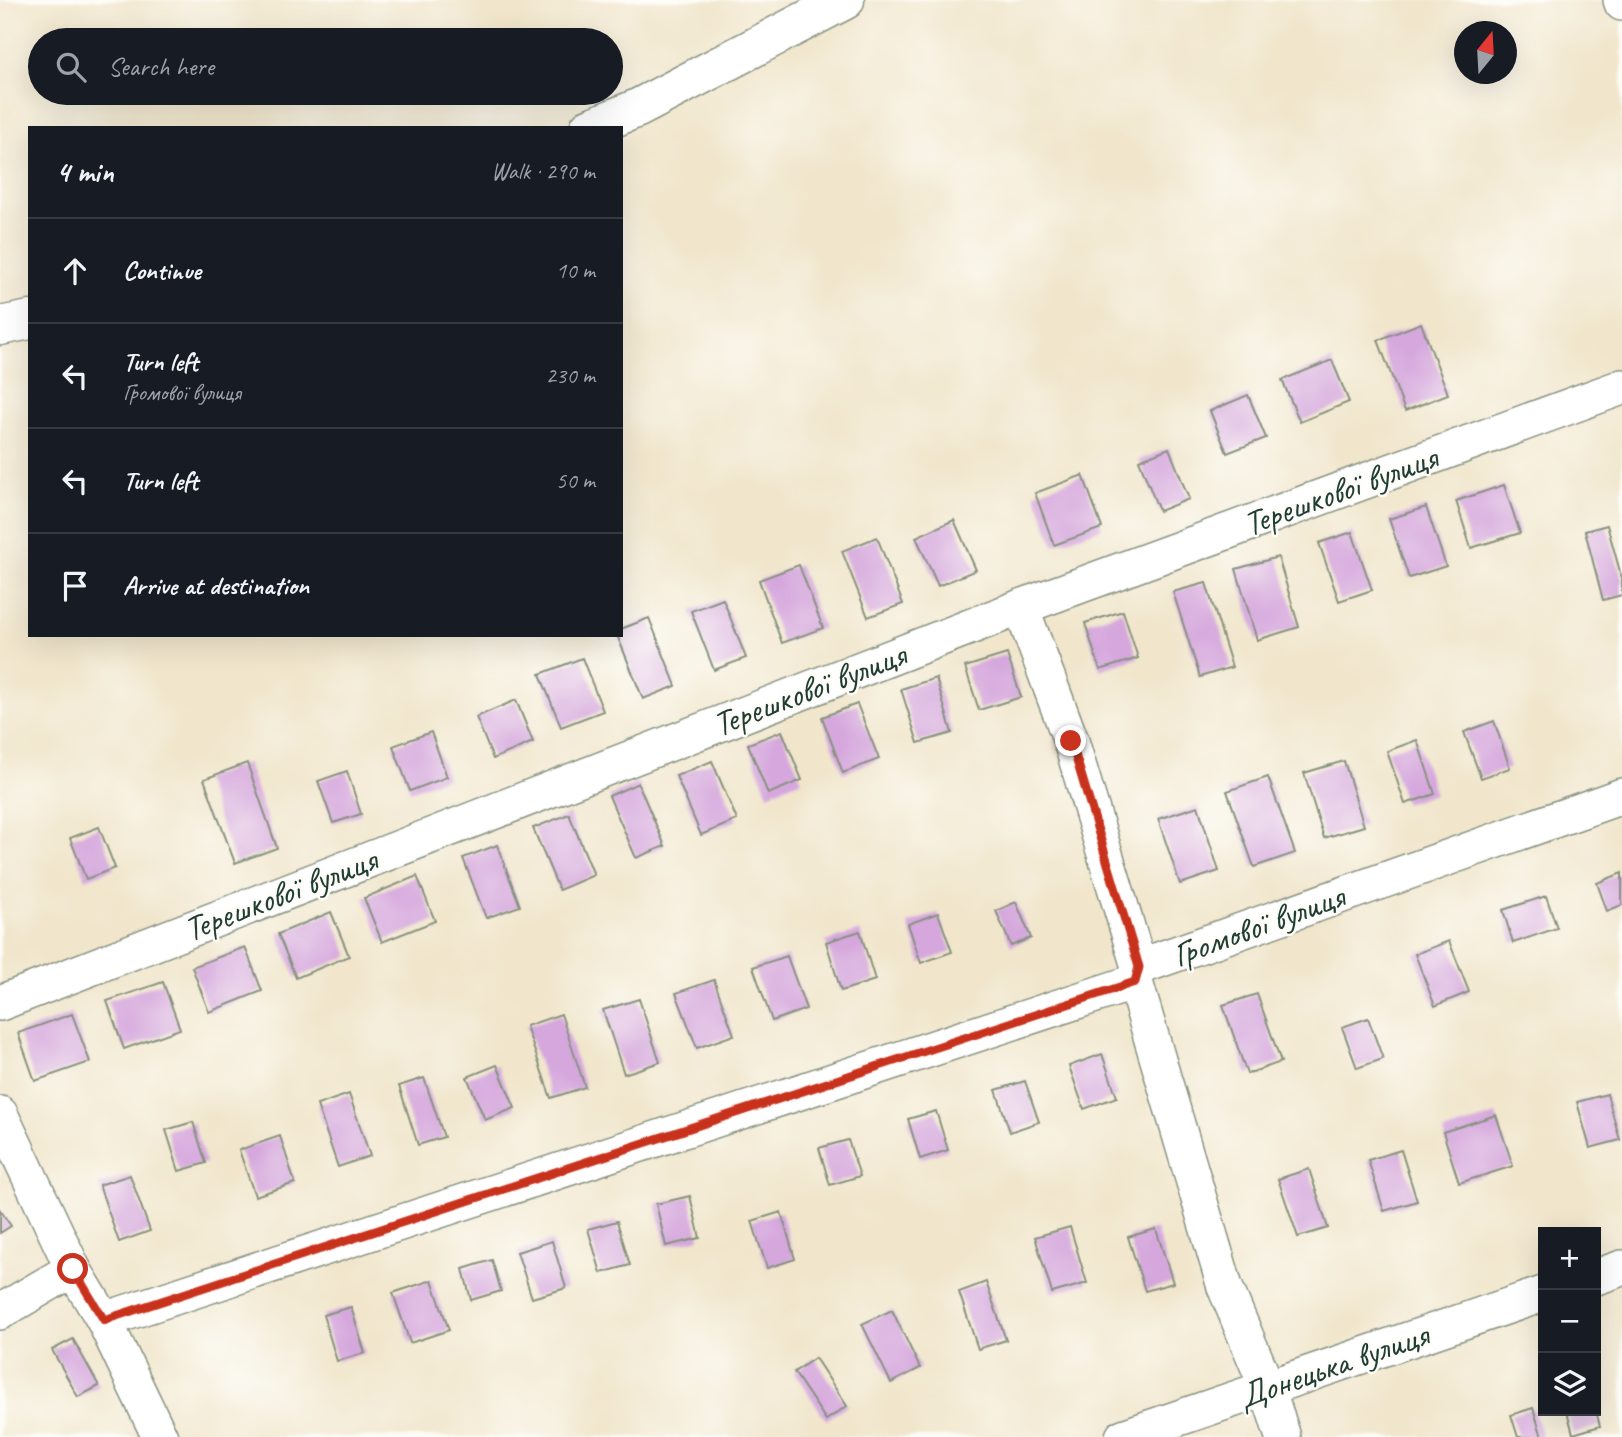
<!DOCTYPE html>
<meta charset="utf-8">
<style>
body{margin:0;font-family:Caveat,sans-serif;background:#242831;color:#f1f3f6}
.controls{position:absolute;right:21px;bottom:21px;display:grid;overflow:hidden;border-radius:0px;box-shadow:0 7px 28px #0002}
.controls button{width:63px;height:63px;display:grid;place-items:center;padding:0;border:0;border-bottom:2px solid #363941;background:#171b24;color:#f1f3f6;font:35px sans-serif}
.compass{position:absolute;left:1454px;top:21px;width:63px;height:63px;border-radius:50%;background:#171b24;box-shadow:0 7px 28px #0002;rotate:18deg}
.stop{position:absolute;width:21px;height:21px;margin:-16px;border:5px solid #c8321e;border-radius:50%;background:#fff}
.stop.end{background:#c8321e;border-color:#fff;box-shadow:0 2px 7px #0008}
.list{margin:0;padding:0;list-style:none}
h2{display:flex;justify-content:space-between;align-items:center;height:91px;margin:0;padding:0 28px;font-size:30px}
h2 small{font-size:23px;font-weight:400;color:#9ea1a6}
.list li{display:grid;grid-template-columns:46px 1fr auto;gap:21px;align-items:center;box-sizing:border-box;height:105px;padding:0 28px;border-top:2px solid #363941}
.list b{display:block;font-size:26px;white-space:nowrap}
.list p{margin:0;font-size:23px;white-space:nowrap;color:#9ea1a6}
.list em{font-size:23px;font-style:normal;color:#9ea1a6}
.icon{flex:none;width:38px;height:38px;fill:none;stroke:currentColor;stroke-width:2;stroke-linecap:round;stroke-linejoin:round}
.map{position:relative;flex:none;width:1622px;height:1437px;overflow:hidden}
.search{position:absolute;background:#171b24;box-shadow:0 7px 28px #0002;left:28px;top:28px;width:595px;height:77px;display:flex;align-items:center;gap:18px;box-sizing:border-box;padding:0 24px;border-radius:38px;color:#9ea1a6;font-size:26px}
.panel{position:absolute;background:#171b24;box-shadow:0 7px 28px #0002;left:28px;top:126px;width:595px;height:511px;border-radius:0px}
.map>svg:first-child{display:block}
.building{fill:#d5a7dd}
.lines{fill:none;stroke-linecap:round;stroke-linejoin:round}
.street-casing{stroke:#889280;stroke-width:38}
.secondary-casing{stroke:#889280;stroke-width:41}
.street{stroke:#fff;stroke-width:35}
.secondary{stroke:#fff;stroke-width:38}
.route{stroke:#c8321e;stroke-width:9}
.labels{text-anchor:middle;stroke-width:5;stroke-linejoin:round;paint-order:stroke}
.street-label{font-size:35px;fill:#1f3d34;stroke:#fdfcf7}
</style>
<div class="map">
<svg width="1622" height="1437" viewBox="0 0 1622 1437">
<rect width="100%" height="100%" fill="#fdfcf7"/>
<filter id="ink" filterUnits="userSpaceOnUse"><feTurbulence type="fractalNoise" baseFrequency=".0143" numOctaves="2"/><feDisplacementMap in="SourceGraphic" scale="14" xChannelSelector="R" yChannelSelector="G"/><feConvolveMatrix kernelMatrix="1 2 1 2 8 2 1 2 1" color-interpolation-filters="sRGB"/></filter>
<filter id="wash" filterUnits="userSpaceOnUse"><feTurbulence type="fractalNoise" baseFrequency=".00686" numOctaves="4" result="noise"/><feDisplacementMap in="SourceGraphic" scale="28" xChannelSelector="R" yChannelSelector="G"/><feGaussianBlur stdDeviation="1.57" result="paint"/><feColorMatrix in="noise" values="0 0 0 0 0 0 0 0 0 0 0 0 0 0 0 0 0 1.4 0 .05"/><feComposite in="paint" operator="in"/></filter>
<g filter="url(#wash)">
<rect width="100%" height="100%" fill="#f1e6cc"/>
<g id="blocks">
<g class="building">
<path d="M 1421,323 L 1448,394 L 1405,411 L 1378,340 Z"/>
<path d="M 1332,360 L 1349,402 L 1300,422 L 1282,380 Z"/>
<path d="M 1248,395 L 1266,438 L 1227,453 L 1210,411 Z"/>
<path d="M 1169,448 L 1189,499 L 1159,511 L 1139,460 Z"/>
<path d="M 1083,475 L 1102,528 L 1054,545 L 1035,493 Z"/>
<path d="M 1504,485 L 1520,533 L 1471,548 L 1456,501 Z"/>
<path d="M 1426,507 L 1446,566 L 1409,578 L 1389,519 Z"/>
<path d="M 954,520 L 976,570 L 938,586 L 916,537 Z"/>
<path d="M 1607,525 L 1622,579 L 1622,595 L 1603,600 L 1585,531 Z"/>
<path d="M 1352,532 L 1372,590 L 1339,601 L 1319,543 Z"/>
<path d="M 877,537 L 903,604 L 868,617 L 842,551 Z"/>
<path d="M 1278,557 L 1299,627 L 1257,640 L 1236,569 Z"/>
<path d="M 799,565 L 823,628 L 782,643 L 759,580 Z"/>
<path d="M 1206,583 L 1232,667 L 1200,677 L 1173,592 Z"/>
<path d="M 723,599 L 746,658 L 714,670 L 691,611 Z"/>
<path d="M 1123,611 L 1138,658 L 1100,670 L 1085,623 Z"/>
<path d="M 649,618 L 676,686 L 643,699 L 617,635 L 621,635 L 621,629 Z"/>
<path d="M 1007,654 L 1021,697 L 979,710 L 965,667 Z"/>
<path d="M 582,658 L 603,711 L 561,727 L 540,674 Z"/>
<path d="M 936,678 L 952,733 L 918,743 L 901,689 Z"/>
<path d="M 516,700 L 533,742 L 493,759 L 476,717 Z"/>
<path d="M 857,704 L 879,759 L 843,773 L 822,717 Z"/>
<path d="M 1494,721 L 1510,768 L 1481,778 L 1464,732 Z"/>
<path d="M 782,731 L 802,780 L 768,794 L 748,744 Z"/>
<path d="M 431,732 L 447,777 L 410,791 L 393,746 Z"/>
<path d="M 1417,740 L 1435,794 L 1405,804 L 1387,751 Z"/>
<path d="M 712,761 L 737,820 L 701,835 L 676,776 Z"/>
<path d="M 1344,761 L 1364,826 L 1324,838 L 1304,773 Z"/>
<path d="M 247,763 L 277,848 L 235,863 L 204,779 Z"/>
<path d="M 347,771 L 361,814 L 333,823 L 318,781 Z"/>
<path d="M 1268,777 L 1295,853 L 1254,867 L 1227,791 Z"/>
<path d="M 638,783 L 665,846 L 636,858 L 609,796 Z"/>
<path d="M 1198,806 L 1219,871 L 1180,884 L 1158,819 Z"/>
<path d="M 569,814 L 594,875 L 559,890 L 533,828 Z"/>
<path d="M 99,827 L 115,868 L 86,879 L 70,838 Z"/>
<path d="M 497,845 L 520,906 L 486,918 L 463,858 Z"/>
<path d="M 1622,873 L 1622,905 L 1607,911 L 1597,883 Z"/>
<path d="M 417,876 L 435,921 L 382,942 L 364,898 Z"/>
<path d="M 1546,896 L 1557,928 L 1513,943 L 1503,910 Z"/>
<path d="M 1016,902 L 1031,938 L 1011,946 L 996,911 Z"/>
<path d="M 331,912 L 349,956 L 296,978 L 278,934 Z"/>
<path d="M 938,913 L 952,952 L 921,963 L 908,924 Z"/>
<path d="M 860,931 L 875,980 L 841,991 L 826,942 Z"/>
<path d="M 1449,941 L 1469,992 L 1435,1006 L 1415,954 Z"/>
<path d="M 245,947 L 262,991 L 209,1012 L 192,967 Z"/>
<path d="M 787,956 L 806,1009 L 772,1021 L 753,967 Z"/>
<path d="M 714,980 L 734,1035 L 697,1048 L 676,993 Z"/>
<path d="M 163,982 L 180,1029 L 124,1049 L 107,1001 Z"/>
<path d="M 1257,994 L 1281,1062 L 1247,1074 L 1223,1005 Z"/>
<path d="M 639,999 L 660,1062 L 624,1074 L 603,1010 Z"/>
<path d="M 72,1014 L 90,1062 L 35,1081 L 18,1033 Z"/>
<path d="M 561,1014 L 585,1087 L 551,1098 L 526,1026 Z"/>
<path d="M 1368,1018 L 1383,1059 L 1357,1068 L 1342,1027 Z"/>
<path d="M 1102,1054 L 1117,1097 L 1084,1109 L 1069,1066 Z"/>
<path d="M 497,1065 L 515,1108 L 485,1120 L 467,1077 Z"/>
<path d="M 424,1078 L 444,1137 L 418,1145 L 399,1086 Z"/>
<path d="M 1025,1081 L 1039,1122 L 1010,1132 L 996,1090 Z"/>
<path d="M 349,1094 L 370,1156 L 338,1167 L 317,1105 Z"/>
<path d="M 1607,1094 L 1620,1140 L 1590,1148 L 1577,1102 Z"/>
<path d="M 936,1111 L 948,1150 L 920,1159 L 908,1119 Z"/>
<path d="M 1496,1115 L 1513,1166 L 1459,1183 L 1443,1132 Z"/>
<path d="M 193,1122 L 206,1163 L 179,1171 L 166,1130 Z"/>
<path d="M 280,1136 L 295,1183 L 255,1196 L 239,1150 Z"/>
<path d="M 848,1140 L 860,1176 L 830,1185 L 819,1148 Z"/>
<path d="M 1401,1150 L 1417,1201 L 1384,1211 L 1368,1160 Z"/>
<path d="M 1309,1169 L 1328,1228 L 1298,1237 L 1278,1179 Z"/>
<path d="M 130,1175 L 150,1231 L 119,1242 L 99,1185 Z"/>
<path d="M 690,1196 L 700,1238 L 666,1246 L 656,1204 Z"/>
<path d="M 0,1210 L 11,1226 L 0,1233 Z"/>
<path d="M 781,1212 L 795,1259 L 767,1268 L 752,1221 Z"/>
<path d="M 617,1221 L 630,1265 L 601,1273 L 588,1229 Z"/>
<path d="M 1070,1227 L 1087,1283 L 1052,1293 L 1035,1237 Z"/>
<path d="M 1156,1229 L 1173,1283 L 1145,1291 L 1128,1237 Z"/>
<path d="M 552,1241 L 566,1288 L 532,1298 L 517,1252 Z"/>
<path d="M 492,1260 L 501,1291 L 471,1300 L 463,1269 Z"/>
<path d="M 432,1280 L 449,1330 L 410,1343 L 393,1293 Z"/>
<path d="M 986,1282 L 1006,1340 L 978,1349 L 959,1292 Z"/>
<path d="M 351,1307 L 365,1353 L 337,1361 L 323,1315 Z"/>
<path d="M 892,1310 L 920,1368 L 891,1383 L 862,1324 Z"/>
<path d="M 73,1339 L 99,1386 L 78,1397 L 52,1350 Z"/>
<path d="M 815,1358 L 847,1406 L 826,1420 L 794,1372 Z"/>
<path d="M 1533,1408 L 1542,1437 L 1518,1437 L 1511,1415 Z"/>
<path d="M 1567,1411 L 1596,1411 L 1600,1426 L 1573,1434 Z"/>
</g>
</g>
</g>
<g filter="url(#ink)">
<use href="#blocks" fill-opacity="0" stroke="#889280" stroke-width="2"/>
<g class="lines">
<g class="street-casing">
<g id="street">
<path d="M 1621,0 L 1622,3"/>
<path d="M 1021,607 L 1071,741 L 1139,967"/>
<path d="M 1135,982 L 1225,1287 L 1267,1387 L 1283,1437"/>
<path d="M 0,1003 L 1021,607 L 1622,387"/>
<path d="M 0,1114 L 73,1269 L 104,1320 L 160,1437"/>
<path d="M 1596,1277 L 1622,1268"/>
<path d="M 0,1312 L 73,1269"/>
<path d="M 104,1320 L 1135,982 L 1139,967 L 1622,796"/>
<path d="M 1123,1437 L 1543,1294"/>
</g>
</g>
<g class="secondary-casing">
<g id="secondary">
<path d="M 589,128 L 638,108 L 845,0"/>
<path d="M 0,326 L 30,320"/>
</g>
</g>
<use href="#street" class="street"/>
<use href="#secondary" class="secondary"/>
</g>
</g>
<g class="lines" filter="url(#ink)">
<path class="route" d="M 73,1269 L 104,1320 L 1135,982 L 1139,967 L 1071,741"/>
</g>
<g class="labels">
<g class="street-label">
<text transform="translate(1340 490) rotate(-20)" y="12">Терешкової вулиця</text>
<text transform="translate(809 689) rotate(-21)" y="12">Терешкової вулиця</text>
<text transform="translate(280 894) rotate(-21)" y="12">Терешкової вулиця</text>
<text transform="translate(1258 925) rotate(-20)" y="12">Громової вулиця</text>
<text transform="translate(1333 1365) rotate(-19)" y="12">Донецька вулиця</text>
</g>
</g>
</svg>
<div class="controls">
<button>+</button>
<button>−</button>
<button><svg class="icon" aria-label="layers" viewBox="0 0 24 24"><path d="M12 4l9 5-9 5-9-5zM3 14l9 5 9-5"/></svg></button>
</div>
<svg class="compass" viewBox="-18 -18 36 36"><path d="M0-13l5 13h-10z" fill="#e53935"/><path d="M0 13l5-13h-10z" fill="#9ea1a6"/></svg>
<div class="stop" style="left:73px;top:1269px"></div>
<div class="stop end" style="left:1071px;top:741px"></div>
<div class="search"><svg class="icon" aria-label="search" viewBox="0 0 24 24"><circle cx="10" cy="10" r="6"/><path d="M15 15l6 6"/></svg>Search here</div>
<section class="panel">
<h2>4 min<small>Walk · 290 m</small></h2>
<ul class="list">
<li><svg class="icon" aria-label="ahead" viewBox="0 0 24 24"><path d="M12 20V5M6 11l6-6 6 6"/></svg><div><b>Continue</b></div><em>10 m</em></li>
<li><svg class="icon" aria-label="left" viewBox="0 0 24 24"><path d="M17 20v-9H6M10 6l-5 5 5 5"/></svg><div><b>Turn left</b><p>Громової вулиця</p></div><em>230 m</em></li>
<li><svg class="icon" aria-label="left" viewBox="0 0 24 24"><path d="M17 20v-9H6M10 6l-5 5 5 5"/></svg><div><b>Turn left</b></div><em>50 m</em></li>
<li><svg class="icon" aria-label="arrive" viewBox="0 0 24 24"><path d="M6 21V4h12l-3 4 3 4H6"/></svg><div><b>Arrive at destination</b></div></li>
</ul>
</section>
</div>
